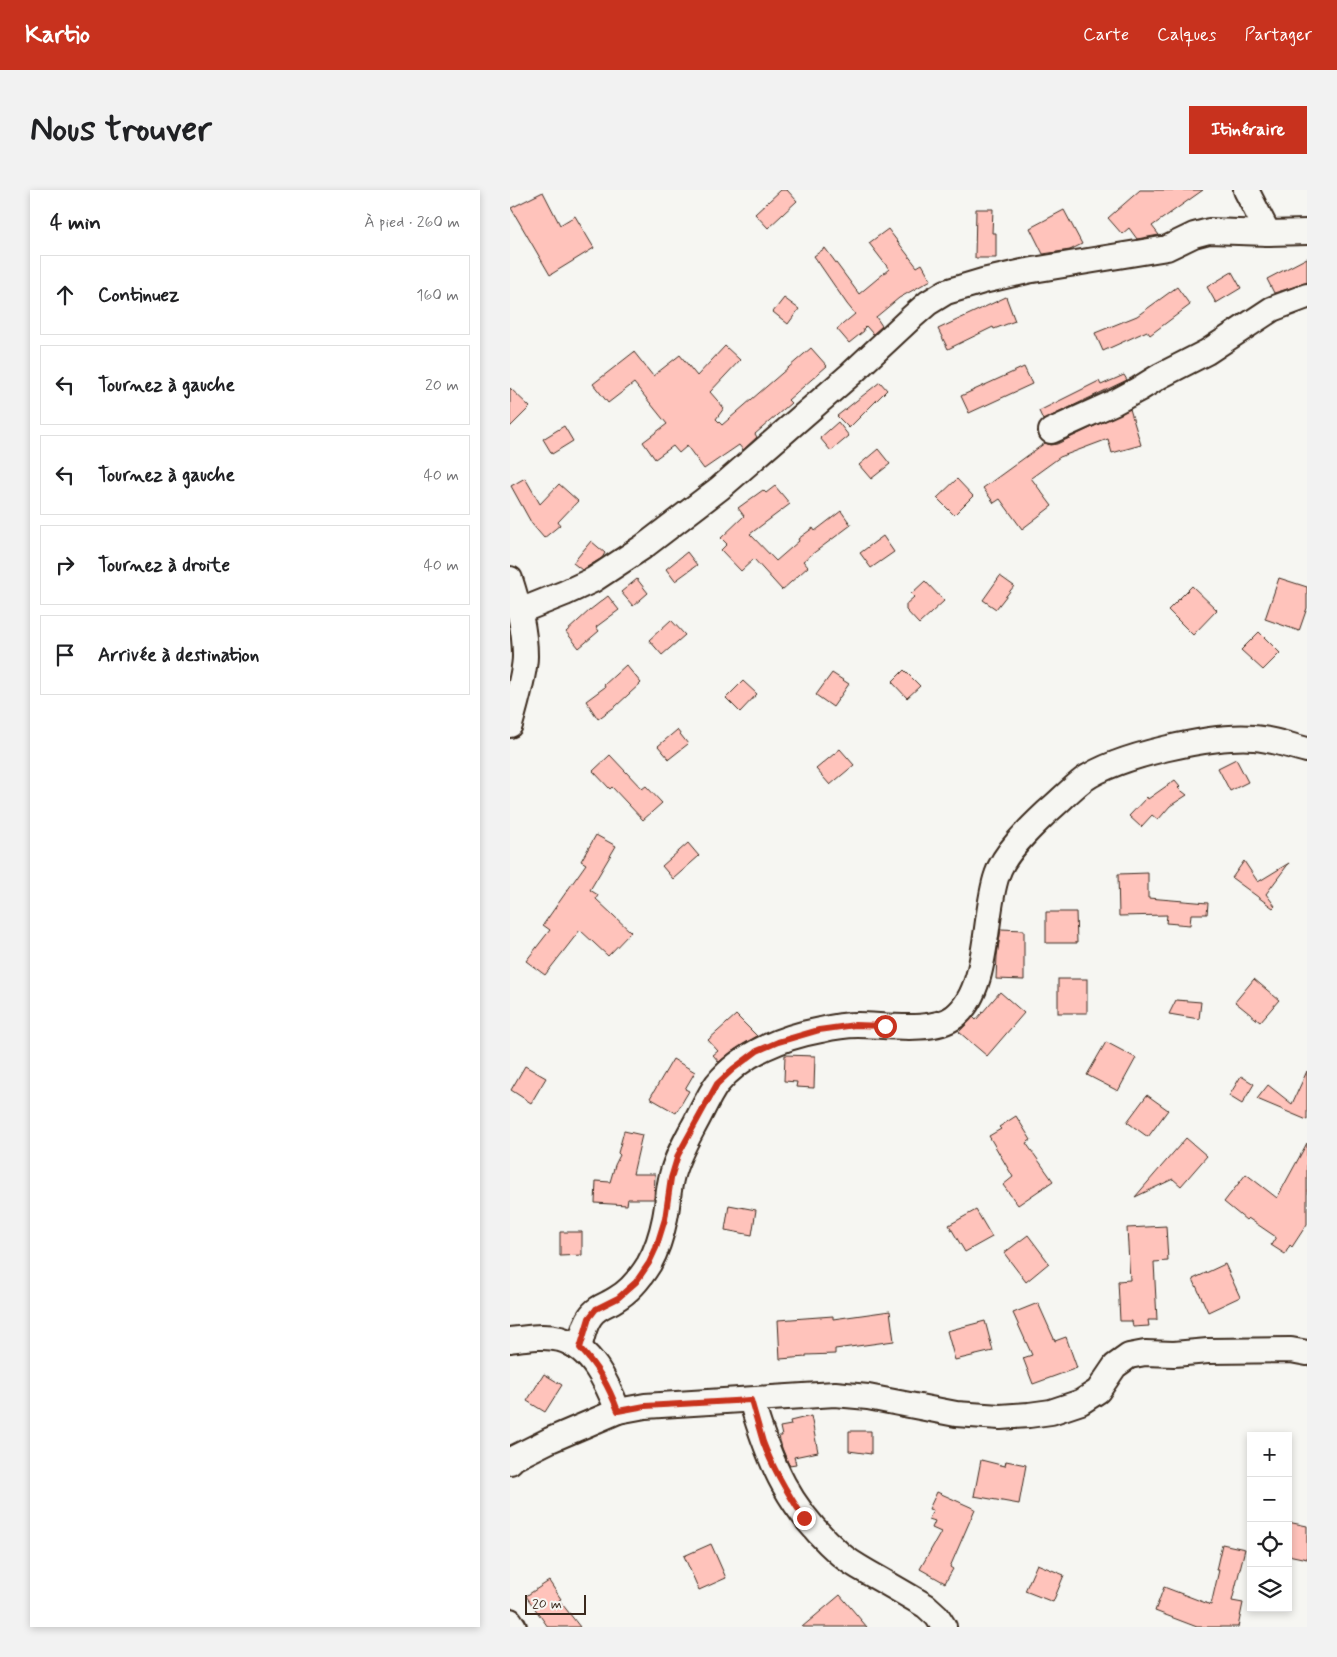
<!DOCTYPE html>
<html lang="fr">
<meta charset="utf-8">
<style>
body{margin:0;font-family:Mynerve,sans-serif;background:#f2f2f2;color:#202124}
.controls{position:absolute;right:15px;bottom:15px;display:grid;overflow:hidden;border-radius:0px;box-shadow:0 2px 8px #0003}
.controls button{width:45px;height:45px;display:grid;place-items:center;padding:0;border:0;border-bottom:1px solid #e0e0e0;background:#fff;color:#202124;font:25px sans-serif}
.scale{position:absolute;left:15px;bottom:12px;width:61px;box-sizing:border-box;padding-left:5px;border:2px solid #3b2a1e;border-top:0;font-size:14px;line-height:18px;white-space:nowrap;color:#3b2a1e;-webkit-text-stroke:4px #f6f6f2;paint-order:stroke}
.stop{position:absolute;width:15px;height:15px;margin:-11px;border:4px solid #c8321e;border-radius:50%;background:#fff}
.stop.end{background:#c8321e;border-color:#fff;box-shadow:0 1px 5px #0008}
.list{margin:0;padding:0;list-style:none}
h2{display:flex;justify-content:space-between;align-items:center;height:65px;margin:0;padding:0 20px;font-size:21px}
h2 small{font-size:16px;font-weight:400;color:#757577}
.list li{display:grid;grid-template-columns:32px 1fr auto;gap:15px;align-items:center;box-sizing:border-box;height:80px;margin:0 10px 10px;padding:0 10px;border:1px solid #e0e0e0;border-radius:0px}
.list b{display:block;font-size:19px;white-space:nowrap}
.list em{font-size:16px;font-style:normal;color:#757577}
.icon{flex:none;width:28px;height:28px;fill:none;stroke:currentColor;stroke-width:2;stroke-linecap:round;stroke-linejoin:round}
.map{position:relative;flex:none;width:797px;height:1437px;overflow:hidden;border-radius:0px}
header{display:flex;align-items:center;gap:30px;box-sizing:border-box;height:70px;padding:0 25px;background:#c8321e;color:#fff}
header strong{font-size:24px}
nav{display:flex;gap:28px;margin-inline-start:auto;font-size:18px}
.intro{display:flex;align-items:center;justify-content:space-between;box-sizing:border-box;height:120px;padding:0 30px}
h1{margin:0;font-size:35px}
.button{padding:12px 22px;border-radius:0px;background:#c8321e;color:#fff;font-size:18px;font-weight:700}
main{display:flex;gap:30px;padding:0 30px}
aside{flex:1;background:#fff;border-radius:0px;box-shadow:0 2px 8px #0003}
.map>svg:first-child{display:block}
.building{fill:#ffc3bb;stroke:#3b2a1e}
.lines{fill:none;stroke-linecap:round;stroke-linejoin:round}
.minor-casing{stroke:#3b2a1e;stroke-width:28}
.minor{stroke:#f6f6f2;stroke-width:24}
.route{stroke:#c8321e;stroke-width:6}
</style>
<header>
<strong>Kartio</strong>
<nav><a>Carte</a><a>Calques</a><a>Partager</a></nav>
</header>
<div class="intro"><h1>Nous trouver</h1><a class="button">Itinéraire</a></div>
<main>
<aside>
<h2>4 min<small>À pied · 260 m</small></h2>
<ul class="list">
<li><svg class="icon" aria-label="ahead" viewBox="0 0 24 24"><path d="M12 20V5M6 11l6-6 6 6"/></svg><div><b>Continuez</b></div><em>160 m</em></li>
<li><svg class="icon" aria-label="left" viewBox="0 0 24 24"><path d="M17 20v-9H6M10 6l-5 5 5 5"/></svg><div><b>Tournez à gauche</b></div><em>20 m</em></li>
<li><svg class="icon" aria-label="left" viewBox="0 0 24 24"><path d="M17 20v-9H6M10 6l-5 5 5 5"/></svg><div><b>Tournez à gauche</b></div><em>40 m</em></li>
<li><svg class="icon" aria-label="right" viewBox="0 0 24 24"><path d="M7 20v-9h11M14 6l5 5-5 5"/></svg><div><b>Tournez à droite</b></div><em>40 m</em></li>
<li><svg class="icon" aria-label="arrive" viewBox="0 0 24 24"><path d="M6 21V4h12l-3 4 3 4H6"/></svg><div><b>Arrivée à destination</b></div></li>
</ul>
</aside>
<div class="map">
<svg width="797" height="1437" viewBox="0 0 797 1437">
<rect width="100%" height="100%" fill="#f6f6f2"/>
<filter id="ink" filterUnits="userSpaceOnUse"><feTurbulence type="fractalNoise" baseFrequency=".02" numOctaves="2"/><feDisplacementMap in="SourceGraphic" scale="10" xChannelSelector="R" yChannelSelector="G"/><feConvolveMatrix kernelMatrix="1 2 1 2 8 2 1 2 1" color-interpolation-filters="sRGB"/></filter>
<g filter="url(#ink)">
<g class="building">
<path d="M 271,0 L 277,0 L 287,11 L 258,38 L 245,24 Z"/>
<path d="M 630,0 L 693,0 L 642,36 L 649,45 L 627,49 L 619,38 L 612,44 L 598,28 Z"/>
<path d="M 33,2 L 50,35 L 65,26 L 84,58 L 40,85 L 1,18 Z"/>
<path d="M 466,19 L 483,19 L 482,43 L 486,43 L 486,68 L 465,68 Z"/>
<path d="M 554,20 L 572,54 L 560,60 L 533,64 L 520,38 Z"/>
<path d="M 378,39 L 407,77 L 412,74 L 421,90 L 389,108 L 366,127 L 372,136 L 363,144 L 356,136 L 353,139 L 354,141 L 339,153 L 327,139 L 345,124 L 337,114 L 304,66 L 315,58 L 349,104 L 379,79 L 359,53 Z"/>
<path d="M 797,68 L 797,93 L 764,103 L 757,89 Z"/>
<path d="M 722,82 L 731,98 L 706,113 L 697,97 Z"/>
<path d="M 667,97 L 680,115 L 640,145 L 637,141 L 593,161 L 585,143 L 627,126 Z"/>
<path d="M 496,107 L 505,131 L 484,139 L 483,137 L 438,159 L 428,139 Z"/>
<path d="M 274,108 L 289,119 L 278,134 L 263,122 Z"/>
<path d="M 215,156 L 230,170 L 200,202 L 214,218 L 206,229 L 212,235 L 301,158 L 317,176 L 278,210 L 281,213 L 245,244 L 247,247 L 233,260 L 229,255 L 194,279 L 177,256 L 169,263 L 163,256 L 145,269 L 133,252 L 157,234 L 124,193 L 98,213 L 83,194 L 124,162 L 143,186 L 170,165 L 187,186 Z"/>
<path d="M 514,177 L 522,194 L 459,223 L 451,206 Z"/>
<path d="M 614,185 L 617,190 L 533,230 L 529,221 L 589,191 L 591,195 Z"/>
<path d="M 370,192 L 377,200 L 339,238 L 327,226 Z"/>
<path d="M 0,198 L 20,217 L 0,237 Z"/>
<path d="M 620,219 L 631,255 L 602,263 L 598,249 L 550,267 L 521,288 L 542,316 L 512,339 L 490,309 L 484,313 L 473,298 L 535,253 L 540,255 L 547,254 Z"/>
<path d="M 328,232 L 339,246 L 321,261 L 310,248 Z"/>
<path d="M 54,236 L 63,251 L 42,264 L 33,249 Z"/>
<path d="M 368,259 L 380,274 L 361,289 L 349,275 Z"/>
<path d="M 15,288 L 30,314 L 49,294 L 68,311 L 48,332 L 50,335 L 34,348 L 22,334 L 1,296 Z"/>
<path d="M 447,289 L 463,306 L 444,325 L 427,308 Z"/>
<path d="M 265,296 L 280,314 L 240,344 L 266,371 L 289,351 L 288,349 L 303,338 L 305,341 L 331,321 L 341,335 L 293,371 L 298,377 L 272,400 L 244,369 L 231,381 L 211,360 L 217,354 L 211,348 L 234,326 L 228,318 L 253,300 L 256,303 Z"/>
<path d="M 373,346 L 384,362 L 361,378 L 350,363 Z"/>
<path d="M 81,351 L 95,363 L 92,368 L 72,380 L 63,373 Z"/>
<path d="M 177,362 L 187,375 L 165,391 L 156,379 Z"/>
<path d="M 490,386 L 504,396 L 486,419 L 473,410 Z"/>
<path d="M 769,388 L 797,397 L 797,418 L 789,441 L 755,429 Z"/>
<path d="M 127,389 L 138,403 L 123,416 L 111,402 Z"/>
<path d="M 415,391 L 434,411 L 409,434 L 396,420 L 396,414 L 404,407 L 401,404 Z"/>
<path d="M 682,396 L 707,420 L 683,445 L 658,420 Z"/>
<path d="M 98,406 L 109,420 L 86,437 L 89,441 L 69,458 L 56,442 L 80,420 Z"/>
<path d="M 161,430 L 175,445 L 152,465 L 139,450 Z"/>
<path d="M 749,442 L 770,463 L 753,480 L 731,460 Z"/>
<path d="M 116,475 L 131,493 L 106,516 L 88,529 L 76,511 L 95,497 L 94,495 Z"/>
<path d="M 394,480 L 410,496 L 397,508 L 382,492 Z"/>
<path d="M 322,483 L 339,494 L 323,517 L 306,505 Z"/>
<path d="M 233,491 L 247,504 L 230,522 L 216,508 Z"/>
<path d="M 167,540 L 178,554 L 159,569 L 148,556 Z"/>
<path d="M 330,559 L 344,575 L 320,595 L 306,579 Z"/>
<path d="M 100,565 L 132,599 L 136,596 L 152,613 L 133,630 L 102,597 L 100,599 L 83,581 Z"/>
<path d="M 726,569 L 738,592 L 720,601 L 708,578 Z"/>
<path d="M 665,590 L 670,596 L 668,598 L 677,605 L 660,616 L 648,630 L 642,625 L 631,637 L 619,626 L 637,607 L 638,609 Z"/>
<path d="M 86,645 L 106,656 L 80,700 L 88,705 L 86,709 L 121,742 L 98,766 L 70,740 L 35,785 L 16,771 L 40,740 L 33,735 L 76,674 L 71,671 Z"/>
<path d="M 178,653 L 189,666 L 163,689 L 152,676 Z"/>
<path d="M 734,671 L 748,692 L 779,673 L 756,704 L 765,716 L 763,718 L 722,688 Z"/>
<path d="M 638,683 L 638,708 L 698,713 L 697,724 L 681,724 L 680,735 L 656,733 L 657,725 L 609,726 L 608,684 Z"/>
<path d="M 536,722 L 566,722 L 567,753 L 536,753 Z"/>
<path d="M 491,739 L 514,740 L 514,790 L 486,789 L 487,766 Z"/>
<rect x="548" y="789" width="29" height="34"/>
<path d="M 744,789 L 769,810 L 750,832 L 725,812 Z"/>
<path d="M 490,802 L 514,823 L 477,866 L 449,842 L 463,827 L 466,830 Z"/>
<path d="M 666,810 L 691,812 L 689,829 L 659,824 Z"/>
<path d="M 226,825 L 247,846 L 221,862 L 209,872 L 203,865 L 208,861 L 198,850 Z"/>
<path d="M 596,852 L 626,868 L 608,901 L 577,885 Z"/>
<path d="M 275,865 L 305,866 L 304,898 L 286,897 L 287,892 L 274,891 Z"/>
<path d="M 163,869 L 185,882 L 175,899 L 179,901 L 166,923 L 140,908 Z"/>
<path d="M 15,876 L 36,888 L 21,913 L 1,900 Z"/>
<path d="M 797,881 L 797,930 L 747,909 L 758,895 L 782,914 Z"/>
<path d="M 731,886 L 744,894 L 732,914 L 719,906 Z"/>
<path d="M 637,905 L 658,920 L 638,947 L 617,932 Z"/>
<path d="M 506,926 L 521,950 L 516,953 L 543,991 L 508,1015 L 493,995 L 503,987 L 479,946 L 491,939 L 489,937 Z"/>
<path d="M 114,941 L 132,945 L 123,984 L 145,984 L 144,1009 L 118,1009 L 117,1015 L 85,1013 L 86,991 L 100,992 L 105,975 L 110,965 L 108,963 Z"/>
<path d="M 676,948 L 697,966 L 671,996 L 663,989 L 625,1007 Z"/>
<path d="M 797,953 L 797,1034 L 782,1057 L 780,1055 L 775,1064 L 761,1055 L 766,1047 L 738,1028 L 736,1030 L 714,1012 L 736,984 L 767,1008 Z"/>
<path d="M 219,1015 L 246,1020 L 242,1045 L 215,1040 Z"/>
<path d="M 466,1020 L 482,1047 L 455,1062 L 439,1035 Z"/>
<path d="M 656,1036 L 658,1071 L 644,1072 L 647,1130 L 638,1130 L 639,1136 L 623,1137 L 622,1131 L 610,1131 L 608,1091 L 620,1090 L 617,1038 Z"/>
<path d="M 50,1042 L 72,1042 L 72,1065 L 50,1066 Z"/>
<path d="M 518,1045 L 539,1073 L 516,1092 L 494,1063 Z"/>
<path d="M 715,1074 L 730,1107 L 698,1122 L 683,1089 Z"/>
<path d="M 528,1113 L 545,1151 L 556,1147 L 567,1178 L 523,1194 L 513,1168 L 522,1165 L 503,1123 Z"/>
<path d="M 380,1121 L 384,1151 L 325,1159 L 325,1164 L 296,1165 L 296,1167 L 270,1169 L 268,1130 L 323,1126 L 323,1129 Z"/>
<path d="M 475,1131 L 483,1161 L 445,1170 L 437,1141 Z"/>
<path d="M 34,1184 L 52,1195 L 35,1222 L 17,1211 Z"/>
<path d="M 301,1226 L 308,1262 L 284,1267 L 286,1274 L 279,1275 L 272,1258 L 269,1246 L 272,1246 L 270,1237 L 281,1235 L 280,1231 Z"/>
<path d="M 339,1241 L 361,1241 L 361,1264 L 339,1261 Z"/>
<path d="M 471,1270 L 495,1276 L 496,1271 L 516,1275 L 509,1314 L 464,1306 Z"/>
<path d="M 427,1302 L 465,1319 L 440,1377 L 443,1379 L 435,1393 L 410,1379 L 431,1342 L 422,1338 L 425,1331 L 419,1329 L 423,1320 L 419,1319 Z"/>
<path d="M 778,1332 L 797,1336 L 797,1369 L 778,1365 Z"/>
<path d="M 201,1354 L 216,1388 L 189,1400 L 174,1366 Z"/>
<path d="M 712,1354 L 735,1359 L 722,1411 L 733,1413 L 728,1437 L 687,1437 L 645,1421 L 654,1397 L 701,1415 L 709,1380 L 706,1380 Z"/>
<path d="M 527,1374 L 554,1385 L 543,1412 L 515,1401 Z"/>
<path d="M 39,1391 L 51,1409 L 49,1410 L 70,1437 L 38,1437 L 16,1406 Z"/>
<path d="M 330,1405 L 357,1437 L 292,1437 Z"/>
</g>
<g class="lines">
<g class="minor-casing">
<g id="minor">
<path d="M 736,0 L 758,43 L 797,42"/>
<path d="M 541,241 L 605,212 L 629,199 L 650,186 L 697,162 L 762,119 L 797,106"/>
<path d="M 0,389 C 8,414 15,439 15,466 C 15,484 5,516 0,535"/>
<path d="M 10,421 L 55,403 L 83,390 L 133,357 L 210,298 L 341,184 L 402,127 L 418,113 L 436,102 L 473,91 L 517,81 L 657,58 L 684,45 L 699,41 L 758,43"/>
<path d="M 0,1150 C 16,1148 34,1145 50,1149 C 82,1158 97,1193 108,1221"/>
<path d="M 69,1158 C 72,1148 74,1135 80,1127 C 86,1117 97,1115 106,1109 C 120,1101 131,1087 139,1074 C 147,1060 152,1043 155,1028 C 158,1014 158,999 162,985 C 167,966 177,949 186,932 C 193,919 199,905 207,894 C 232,863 273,847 311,840 C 323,837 336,835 348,835 C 374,835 423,843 444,827 C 480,800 473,725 487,685 C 494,663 520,638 537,622 C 549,612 560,600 573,590 C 606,566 704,544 744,548 C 762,549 780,556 797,560"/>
<path d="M 241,1210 C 260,1274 279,1319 330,1364 C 340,1373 354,1380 366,1387 C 382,1396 399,1406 416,1416 L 427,1426 L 434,1437"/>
<path d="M 0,1272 L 4,1268 L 40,1250 L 108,1221 L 135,1216 L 325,1204 L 358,1207 L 446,1224 L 490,1227 L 519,1225 L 541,1222 L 571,1212 L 588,1201 L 605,1176 L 619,1166 L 635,1163 L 664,1164 L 698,1161 L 781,1160 L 797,1163"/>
<path d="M 0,1431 L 4,1437"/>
</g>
</g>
<use href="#minor" class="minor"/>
</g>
</g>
<g class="lines" filter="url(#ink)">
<path class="route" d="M 294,1328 C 278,1304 263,1279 253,1252 C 249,1238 245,1224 241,1210 L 135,1216 L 108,1221 C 98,1195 89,1179 70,1158 L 79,1128 L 86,1119 L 108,1108 L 126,1092 L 139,1073 L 146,1058 L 155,1029 L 161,988 L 168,965 L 207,894 L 223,879 L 247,861 L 268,852 L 309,840 L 345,835 L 375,836"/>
</g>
</svg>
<div class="controls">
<button>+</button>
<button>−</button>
<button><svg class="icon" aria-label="locate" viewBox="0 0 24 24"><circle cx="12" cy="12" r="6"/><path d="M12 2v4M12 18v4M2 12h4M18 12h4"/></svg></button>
<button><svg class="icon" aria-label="layers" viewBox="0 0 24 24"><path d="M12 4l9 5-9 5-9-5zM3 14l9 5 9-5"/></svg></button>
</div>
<div class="scale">20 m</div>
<div class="stop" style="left:375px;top:836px"></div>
<div class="stop end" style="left:294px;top:1328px"></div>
</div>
</main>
